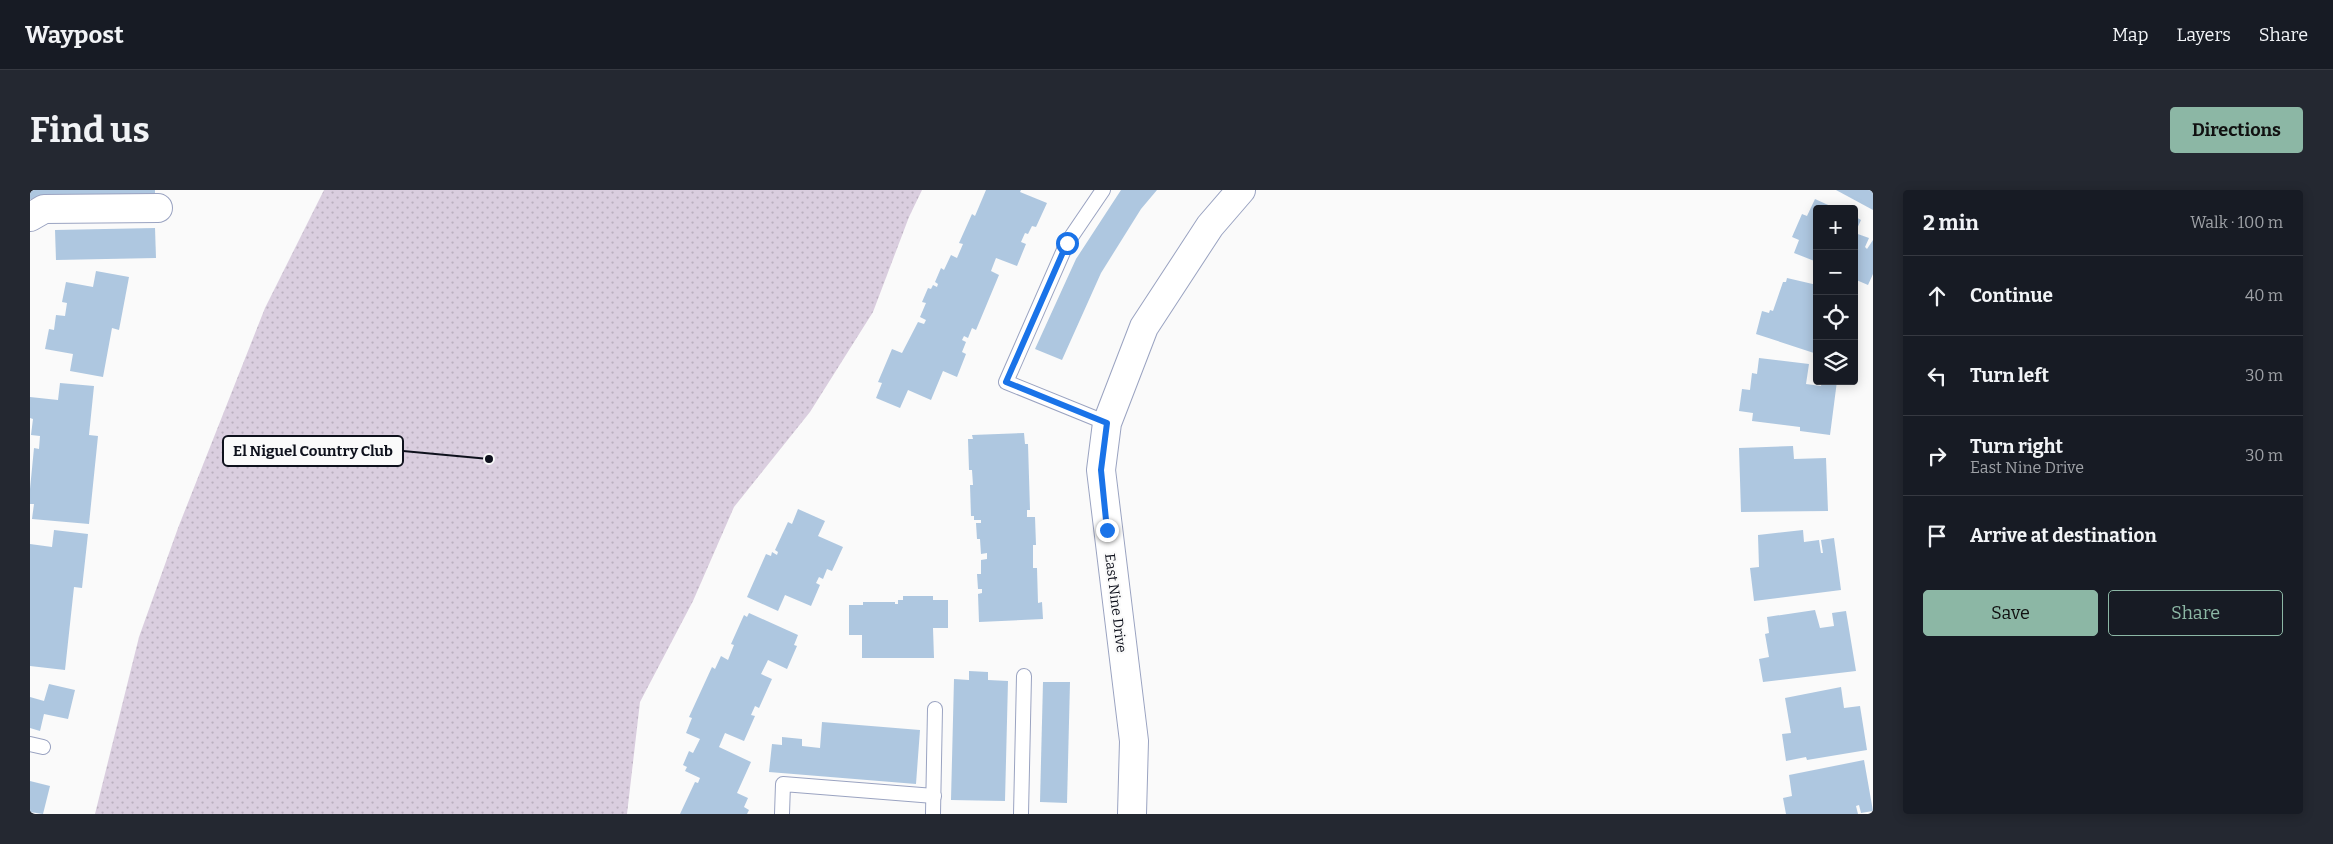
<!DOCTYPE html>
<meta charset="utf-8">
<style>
body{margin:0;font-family:Bitter,serif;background:#242831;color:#f1f3f6}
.controls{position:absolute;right:15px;top:15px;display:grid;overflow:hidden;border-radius:5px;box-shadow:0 2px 12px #0003}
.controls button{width:45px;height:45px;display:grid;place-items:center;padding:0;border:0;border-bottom:1px solid #363941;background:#171b24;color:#f1f3f6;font:25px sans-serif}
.stop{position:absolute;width:15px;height:15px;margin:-11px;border:4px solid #1a73e8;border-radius:50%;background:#fff}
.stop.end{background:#1a73e8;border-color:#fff;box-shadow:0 1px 5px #0008}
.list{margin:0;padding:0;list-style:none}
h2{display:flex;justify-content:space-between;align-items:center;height:65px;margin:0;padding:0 20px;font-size:21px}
h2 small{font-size:16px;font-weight:400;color:#9ea1a6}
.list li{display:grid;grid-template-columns:32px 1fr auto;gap:15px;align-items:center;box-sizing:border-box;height:80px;padding:0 20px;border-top:1px solid #363941}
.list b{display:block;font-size:19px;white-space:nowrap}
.list p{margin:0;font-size:16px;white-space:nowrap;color:#9ea1a6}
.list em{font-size:16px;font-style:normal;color:#9ea1a6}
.actions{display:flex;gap:10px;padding:15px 20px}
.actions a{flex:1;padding:11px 0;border:1px solid #8cb7a5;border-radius:5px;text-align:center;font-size:18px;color:#8cb7a5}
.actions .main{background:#8cb7a5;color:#111}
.icon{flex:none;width:28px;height:28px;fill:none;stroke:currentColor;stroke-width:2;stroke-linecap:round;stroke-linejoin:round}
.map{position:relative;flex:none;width:1843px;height:624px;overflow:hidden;border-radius:5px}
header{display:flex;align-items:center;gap:30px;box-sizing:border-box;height:70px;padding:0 25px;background:#171b24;border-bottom:1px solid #363941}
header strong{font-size:24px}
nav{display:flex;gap:28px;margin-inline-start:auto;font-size:18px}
.intro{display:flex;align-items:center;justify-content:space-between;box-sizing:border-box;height:120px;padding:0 30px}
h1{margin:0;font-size:35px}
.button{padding:12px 22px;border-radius:5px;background:#8cb7a5;color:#111;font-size:18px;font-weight:700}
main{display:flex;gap:30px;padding:0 30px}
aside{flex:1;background:#171b24;border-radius:5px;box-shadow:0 2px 12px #0003}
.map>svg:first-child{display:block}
.grass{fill:url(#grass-dots)}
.building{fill:#aec7e0}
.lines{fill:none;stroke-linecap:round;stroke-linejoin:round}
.service-casing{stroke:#9aa3c1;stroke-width:16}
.minor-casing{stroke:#9aa3c1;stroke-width:30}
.service{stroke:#fff;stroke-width:14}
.minor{stroke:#fff;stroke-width:28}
.route{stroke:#1a73e8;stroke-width:6}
.labels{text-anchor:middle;stroke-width:4.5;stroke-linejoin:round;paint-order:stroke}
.street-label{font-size:14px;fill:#0e111c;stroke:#fafafa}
.leader{fill:none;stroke:#0e111c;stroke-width:2}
.callout-dot{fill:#0e111c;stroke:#fafafa;stroke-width:2}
.callout{fill:#fafafa;stroke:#0e111c;stroke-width:2}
.callout-label{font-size:15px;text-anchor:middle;font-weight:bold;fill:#0e111c}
</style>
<header>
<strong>Waypost</strong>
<nav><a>Map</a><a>Layers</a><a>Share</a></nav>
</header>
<div class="intro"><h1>Find us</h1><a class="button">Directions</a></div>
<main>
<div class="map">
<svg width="1843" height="624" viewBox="0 0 1843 624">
<defs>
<pattern id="grass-dots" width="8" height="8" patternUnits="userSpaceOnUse" patternTransform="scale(1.25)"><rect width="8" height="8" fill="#dacedf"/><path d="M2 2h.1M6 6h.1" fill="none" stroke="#bab0bf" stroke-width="1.8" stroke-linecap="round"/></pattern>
</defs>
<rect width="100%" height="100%" fill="#fafafa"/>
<path class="grass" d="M 294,0 L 892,0 L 879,27 L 843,122 L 780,222 L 704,317 L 663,411 L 610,512 L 597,624 L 65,624 L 109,447 L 148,338 L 235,118 Z"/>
<g class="building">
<path d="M 0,0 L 125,0 L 125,5 L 0,9 Z"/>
<path d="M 956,0 L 991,0 L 990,2 L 1017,13 L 1006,37 L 1002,36 L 998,44 L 995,43 L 991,52 L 996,54 L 987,76 L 966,68 L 961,81 L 969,85 L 946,140 L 942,138 L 938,148 L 934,146 L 932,150 L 936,152 L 932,162 L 936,164 L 927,187 L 913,181 L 901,210 L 878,200 L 870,218 L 846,208 L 852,193 L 848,192 L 862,159 L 872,163 L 888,132 L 894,134 L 896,130 L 890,127 L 896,113 L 892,112 L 898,98 L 901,99 L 903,95 L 907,97 L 908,94 L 905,92 L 911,78 L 914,80 L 921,65 L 927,68 L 933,54 L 929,53 L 942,24 L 945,26 Z"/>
<path d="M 1091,0 L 1127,0 L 1111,19 L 1071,83 L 1032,170 L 1005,159 L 1046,69 Z"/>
<path d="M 1806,0 L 1843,0 L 1843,20 Z"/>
<path d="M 1785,9 L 1807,19 L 1787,19 L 1787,72 L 1764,63 L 1769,50 L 1762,47 L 1772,24 L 1777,26 Z"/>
<path d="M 1824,26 L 1831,30 L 1825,43 L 1839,48 L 1835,57 L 1837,59 L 1843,50 L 1843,84 L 1838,95 L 1824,89 Z"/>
<path d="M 125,38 L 126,68 L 26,70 L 25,40 Z"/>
<path d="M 66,81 L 99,87 L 89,140 L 82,138 L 73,187 L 40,181 L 43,164 L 15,159 L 19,139 L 24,140 L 26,125 L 35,126 L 37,113 L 32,112 L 36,92 L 63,97 Z"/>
<path d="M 1757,88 L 1787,95 L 1787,164 L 1726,144 L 1732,121 L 1739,123 L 1740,120 L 1743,121 L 1753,92 L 1756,92 Z"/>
<path d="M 1729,168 L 1779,174 L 1776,194 L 1791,196 L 1792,191 L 1807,191 L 1800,245 L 1770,241 L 1770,237 L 1722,231 L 1723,223 L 1709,221 L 1712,199 L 1720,200 L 1722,183 L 1727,184 Z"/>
<path d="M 30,193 L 64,196 L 59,245 L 68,246 L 59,334 L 2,329 L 4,314 L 0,314 L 0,299 L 4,258 L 9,259 L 10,246 L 1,245 L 3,229 L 0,228 L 0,207 L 28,210 Z"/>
<path d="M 994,243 L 995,254 L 998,254 L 1000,320 L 997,320 L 997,327 L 1005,327 L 1006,355 L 1003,355 L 1003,378 L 1007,378 L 1008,413 L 1012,412 L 1013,429 L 949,432 L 948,404 L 952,403 L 952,399 L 948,399 L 947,384 L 951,384 L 951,370 L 957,369 L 957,363 L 951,364 L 950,349 L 947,349 L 946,333 L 951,333 L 951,330 L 944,330 L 944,326 L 941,326 L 940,295 L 943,295 L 942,280 L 939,280 L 938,249 L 943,249 L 942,245 Z"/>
<path d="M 1763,256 L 1764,269 L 1796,268 L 1798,321 L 1711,322 L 1709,258 Z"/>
<path d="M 768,319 L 795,331 L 788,346 L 813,357 L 802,381 L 797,379 L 793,389 L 789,387 L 786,393 L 790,395 L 781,416 L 755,405 L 748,421 L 717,407 L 736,364 L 741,366 L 742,362 L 747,365 L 748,362 L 745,360 L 758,332 L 762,334 Z"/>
<path d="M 24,340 L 58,344 L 52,398 L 44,397 L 35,480 L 0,476 L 0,354 L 22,357 Z"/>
<path d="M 1773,340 L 1774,352 L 1789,350 L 1791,363 L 1793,363 L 1791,350 L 1804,348 L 1811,400 L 1724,411 L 1720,378 L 1729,377 L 1728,345 Z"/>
<path d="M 873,406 L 903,406 L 903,410 L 918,410 L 918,438 L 903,438 L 904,468 L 832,468 L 832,445 L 819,445 L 819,415 L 833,415 L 833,412 L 865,412 L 865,414 L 868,414 L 868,410 L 873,410 Z"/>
<path d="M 1785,420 L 1790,438 L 1804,436 L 1802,423 L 1816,421 L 1826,481 L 1733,492 L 1729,469 L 1739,467 L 1735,444 L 1739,443 L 1737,427 Z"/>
<path d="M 719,423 L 768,445 L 764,455 L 767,456 L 757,479 L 738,470 L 731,484 L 742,489 L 729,518 L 725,516 L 721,525 L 725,526 L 714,551 L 695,543 L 689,557 L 721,572 L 707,603 L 718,608 L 714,617 L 719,620 L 717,624 L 650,624 L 665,592 L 668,593 L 670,588 L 655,581 L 657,577 L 653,575 L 659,561 L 663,563 L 670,549 L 656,543 L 662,528 L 659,527 L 682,477 L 685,479 L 691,466 L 698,470 L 704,455 L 701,454 L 714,425 L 717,427 Z"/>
<path d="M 939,481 L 958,482 L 958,490 L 978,491 L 975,611 L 921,610 L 924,489 L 939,490 Z"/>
<path d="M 1013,492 L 1040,492 L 1037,613 L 1010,612 Z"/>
<path d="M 19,494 L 45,500 L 38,529 L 14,524 L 10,541 L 0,538 L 0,507 L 14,511 Z"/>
<path d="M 1811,497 L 1814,518 L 1830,516 L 1837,560 L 1777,570 L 1776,567 L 1756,571 L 1752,544 L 1761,543 L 1755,508 Z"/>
<path d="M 792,532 L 890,540 L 886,594 L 739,582 L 742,554 L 752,555 L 752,547 L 772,549 L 772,556 L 790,558 Z"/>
<path d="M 1834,570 L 1843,621 L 1831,623 L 1829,615 L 1826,616 L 1828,624 L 1756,624 L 1753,608 L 1762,606 L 1759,585 Z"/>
<path d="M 0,591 L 20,596 L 13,624 L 0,622 Z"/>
</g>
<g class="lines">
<g class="service-casing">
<g id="service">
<path d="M 1073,0 L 1037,53 L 976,192 L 1077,233"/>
<path d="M 0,554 L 13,557"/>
<path d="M 752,624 L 753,594 L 904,606"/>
<path d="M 903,624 L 905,519"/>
<path d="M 991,624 L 994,486"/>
</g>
</g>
<g class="minor-casing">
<g id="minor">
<path d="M 0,27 L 14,19 L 128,18"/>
<path d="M 1102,624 L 1104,551 L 1071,280 L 1077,233 L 1114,137 L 1180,36 L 1211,0"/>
</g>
</g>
<use href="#service" class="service"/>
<use href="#minor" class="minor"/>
</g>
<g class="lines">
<path class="route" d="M 1037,53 L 976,192 L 1077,233 L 1071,280 L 1077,340"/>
</g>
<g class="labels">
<g class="street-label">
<text transform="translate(1086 413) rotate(83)" y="5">East Nine Drive</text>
</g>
</g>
<path class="leader" d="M459 269L373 261"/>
<circle class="callout-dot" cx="459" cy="269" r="5"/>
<rect class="callout" x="193" y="246" width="180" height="30" rx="5"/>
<g class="callout-label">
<text x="283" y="266">El Niguel Country Club</text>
</g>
</svg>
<div class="controls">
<button>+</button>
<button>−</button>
<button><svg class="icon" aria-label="locate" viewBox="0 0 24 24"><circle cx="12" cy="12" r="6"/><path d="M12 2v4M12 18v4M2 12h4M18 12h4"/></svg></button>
<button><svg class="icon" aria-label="layers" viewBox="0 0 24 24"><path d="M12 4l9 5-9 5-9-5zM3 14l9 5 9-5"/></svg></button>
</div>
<div class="stop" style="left:1037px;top:53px"></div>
<div class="stop end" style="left:1077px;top:340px"></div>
</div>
<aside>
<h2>2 min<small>Walk · 100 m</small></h2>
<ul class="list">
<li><svg class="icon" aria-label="ahead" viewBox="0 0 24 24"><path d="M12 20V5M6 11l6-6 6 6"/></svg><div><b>Continue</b></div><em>40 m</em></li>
<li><svg class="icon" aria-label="left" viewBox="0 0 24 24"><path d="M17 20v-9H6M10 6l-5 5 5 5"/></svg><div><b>Turn left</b></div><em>30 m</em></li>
<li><svg class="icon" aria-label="right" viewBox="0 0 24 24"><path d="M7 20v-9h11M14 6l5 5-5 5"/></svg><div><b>Turn right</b><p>East Nine Drive</p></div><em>30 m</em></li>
<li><svg class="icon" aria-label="arrive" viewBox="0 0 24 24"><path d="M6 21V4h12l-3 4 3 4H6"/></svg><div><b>Arrive at destination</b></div></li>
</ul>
<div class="actions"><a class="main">Save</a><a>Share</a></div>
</aside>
</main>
